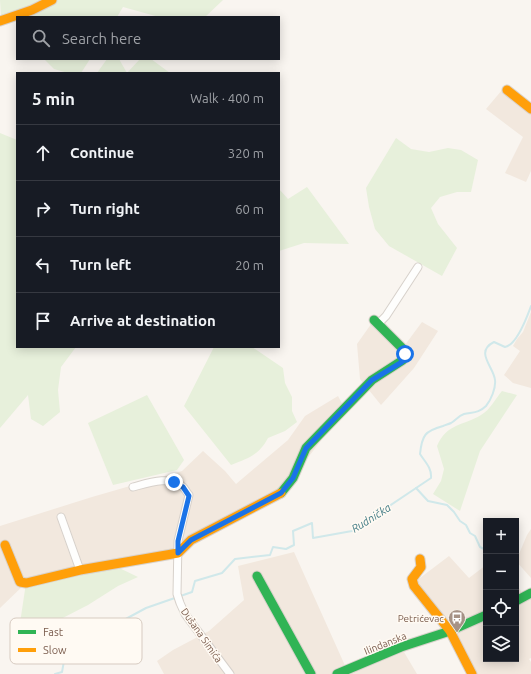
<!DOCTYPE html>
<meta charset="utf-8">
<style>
body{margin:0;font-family:Ubuntu,sans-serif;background:#242831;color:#f1f3f6}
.controls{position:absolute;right:12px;bottom:12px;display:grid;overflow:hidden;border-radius:0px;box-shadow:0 2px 10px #0003}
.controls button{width:36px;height:36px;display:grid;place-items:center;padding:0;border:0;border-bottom:1px solid #363941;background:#171b24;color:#f1f3f6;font:20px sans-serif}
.stop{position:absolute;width:12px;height:12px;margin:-9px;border:3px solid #1a73e8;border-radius:50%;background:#fff}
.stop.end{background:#1a73e8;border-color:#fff;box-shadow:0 1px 4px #0008}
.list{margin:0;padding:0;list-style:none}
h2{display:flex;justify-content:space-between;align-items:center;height:52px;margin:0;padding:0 16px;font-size:17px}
h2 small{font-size:13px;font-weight:400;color:#9ea1a6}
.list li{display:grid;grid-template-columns:26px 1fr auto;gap:12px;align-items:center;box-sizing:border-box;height:56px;padding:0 16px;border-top:1px solid #363941}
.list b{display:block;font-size:15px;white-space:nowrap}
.list em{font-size:13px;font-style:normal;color:#9ea1a6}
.icon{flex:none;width:22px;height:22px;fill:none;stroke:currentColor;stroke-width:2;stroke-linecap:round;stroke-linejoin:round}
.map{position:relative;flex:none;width:531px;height:674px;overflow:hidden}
.search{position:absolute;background:#171b24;box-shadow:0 2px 10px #0003;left:16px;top:16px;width:264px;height:44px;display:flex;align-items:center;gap:10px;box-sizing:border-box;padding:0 14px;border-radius:0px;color:#9ea1a6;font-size:15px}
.panel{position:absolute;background:#171b24;box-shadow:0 2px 10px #0003;left:16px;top:72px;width:264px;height:276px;border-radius:0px}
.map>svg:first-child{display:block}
.residential{fill:#f2e8de}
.green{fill:#e7f0db}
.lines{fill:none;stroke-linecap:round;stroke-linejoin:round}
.stream{stroke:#d0e8ea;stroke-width:2}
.street-casing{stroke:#d7d1cb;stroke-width:9}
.fast-casing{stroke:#d9d2cb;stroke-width:11}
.slow-casing{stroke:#d9d2cb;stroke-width:11}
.street{stroke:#fefefd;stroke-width:7}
.fast{stroke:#30b455;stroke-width:9}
.slow{stroke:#ff9f0a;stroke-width:9}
.route{stroke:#1a73e8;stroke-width:5}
.labels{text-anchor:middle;stroke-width:3;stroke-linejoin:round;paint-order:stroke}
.poi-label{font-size:10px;fill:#7a5c4d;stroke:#fffaf3;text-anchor:end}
.street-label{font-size:10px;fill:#7a5c4d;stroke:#fffaf3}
.water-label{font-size:11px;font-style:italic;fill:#437c86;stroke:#fffaf3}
.key{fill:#fffaf3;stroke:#d7cbc1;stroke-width:1}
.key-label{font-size:11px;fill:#7a5c4d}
</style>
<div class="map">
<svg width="531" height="674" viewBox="0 0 531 674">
<rect width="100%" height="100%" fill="#f9f5f0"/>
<g class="residential">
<path d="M 502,90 L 531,113 L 531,171 L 526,182 L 505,173 L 523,137 L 486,109 Z"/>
<path d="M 531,312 L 531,388 L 513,383 L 504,375 L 520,351 L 513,346 L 517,339 L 523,332 Z"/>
<path d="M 374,320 L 402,349 L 422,322 L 438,331 L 414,368 L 381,405 L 360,379 L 357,344 Z"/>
<path d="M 338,396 L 345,409 L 281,493 L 178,553 L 26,583 L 0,608 L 0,526 L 92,497 L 182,471 L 203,451 L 225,471 L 236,484 L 288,440 L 305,416 Z"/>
<path d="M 531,529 L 531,578 L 516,561 L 527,535 Z"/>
<path d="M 294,552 L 347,670 L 401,647 L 417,674 L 164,674 L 157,661 L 173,650 L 209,631 L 244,600 L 238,566 Z"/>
<path d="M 449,556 L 469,578 L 486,565 L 486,659 L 516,659 L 516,584 L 526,598 L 531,596 L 531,658 L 529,659 L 531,662 L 531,674 L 472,674 L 416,581 Z"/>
</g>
<g class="green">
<path d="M 0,0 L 41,0 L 26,8 L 1,17 Z"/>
<path d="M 58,0 L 223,0 L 205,17 L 159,17 L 123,7 L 117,17 L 31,17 Z"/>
<path d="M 44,59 L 90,59 L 81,73 L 68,73 L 54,69 Z"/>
<path d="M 107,59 L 119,59 L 127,73 L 140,59 L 151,59 L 170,73 L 97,73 Z"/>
<path d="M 0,133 L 17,140 L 17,347 L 76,347 L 61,367 L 58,390 L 60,412 L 43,426 L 31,419 L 28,395 L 0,428 Z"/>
<path d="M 396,138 L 411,149 L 429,152 L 448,148 L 461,150 L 478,160 L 471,192 L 457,192 L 440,197 L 431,208 L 438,224 L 457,248 L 442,276 L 389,246 L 375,229 L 369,207 L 366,188 Z"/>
<path d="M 307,187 L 349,244 L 304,243 L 279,251 L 279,189 L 288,199 Z"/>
<path d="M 214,347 L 252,347 L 283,368 L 285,383 L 292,397 L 292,411 L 297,422 L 285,431 L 268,438 C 259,455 249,458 231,465 L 184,406 Z"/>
<path d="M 502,391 L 517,395 L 480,451 L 460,511 L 433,494 L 441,481 L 444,469 L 437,446 C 447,423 463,426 481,415 C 490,410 496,398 502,391 Z"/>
<path d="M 147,395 L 184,460 L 177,470 L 113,485 L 88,423 Z"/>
<path d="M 111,564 L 138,577 L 118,586 L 88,605 L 53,623 L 31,637 L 21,631 L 20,623 L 26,583 Z"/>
</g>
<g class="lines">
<g class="stream">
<path d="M 416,488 L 428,501 L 447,505 L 454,512 L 460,521 L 466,525 L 470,533 L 475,536 L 480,547 L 484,549 L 486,554"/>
<path d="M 55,674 L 62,672 L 64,661 L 58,657 L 46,658 L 48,651 L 62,645 L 79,642 L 82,639 L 96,639 L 107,636 L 122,621 L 146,608 L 192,592 L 195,581 L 222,573 L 235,559 L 270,555 L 273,547 L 286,549 L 294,545 L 293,531 L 312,523 L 313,538 L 352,531 L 431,478 C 432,468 425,462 420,454 C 422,435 425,431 443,426 C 445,425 449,424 451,423 C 456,420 458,416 464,414 C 473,412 479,413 486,406 C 491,400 496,388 495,380 C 494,367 474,352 494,342 L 505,347 C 517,345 527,317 531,306"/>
</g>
<g class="street-casing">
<g id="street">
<path d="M 378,324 L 386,316 L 418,267"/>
<path d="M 133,487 C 148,483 171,475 183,487 C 185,489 187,493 189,495 L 178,541 L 177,594 L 180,603 L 185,614 L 230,674"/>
<path d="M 61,517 L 80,570"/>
</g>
</g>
<g class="fast-casing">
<g id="fast">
<path d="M 281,493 L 293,478 L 306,448 L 372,380 L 403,360 L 404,356 L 403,349 L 374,320"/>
<path d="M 257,576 L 311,674"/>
<path d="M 516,601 L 531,593"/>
<path d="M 337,674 L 401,647 L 450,631 L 486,615"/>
</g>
</g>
<g class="slow-casing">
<g id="slow">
<path d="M 0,21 L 32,10 L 52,0"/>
<path d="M 507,90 L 531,109"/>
<path d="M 5,545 L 20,582 L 26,583 L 80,570 L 178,553 L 191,540 L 281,493"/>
<path d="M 420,559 L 421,567 L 412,579 L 414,586 L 450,631 L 472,674"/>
</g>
</g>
<use href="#street" class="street"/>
<use href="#fast" class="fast"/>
<use href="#slow" class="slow"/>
</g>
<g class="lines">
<path class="route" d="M 174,482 L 183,487 L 189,496 L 178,541 L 178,553 L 191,540 L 281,493 L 293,478 L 306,448 L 372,380 L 402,362 L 404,358 L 405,354"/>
</g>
<defs>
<g id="bus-pin" transform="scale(0.9)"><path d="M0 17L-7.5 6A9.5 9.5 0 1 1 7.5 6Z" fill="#a69286" stroke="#fffaf3"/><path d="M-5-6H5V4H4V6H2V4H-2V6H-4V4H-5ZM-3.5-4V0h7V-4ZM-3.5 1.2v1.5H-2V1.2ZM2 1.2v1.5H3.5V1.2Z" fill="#fff"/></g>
</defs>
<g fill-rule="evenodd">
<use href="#bus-pin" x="457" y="618"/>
</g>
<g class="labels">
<g class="poi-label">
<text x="444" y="622">Petrićevac</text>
</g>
<g class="street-label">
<text transform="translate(202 635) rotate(55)" y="4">Dušana Simića</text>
<text transform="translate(385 643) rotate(-22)" y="4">Ilindanska</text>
</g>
<g class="water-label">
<text transform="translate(371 518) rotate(-32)" y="4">Rudnička</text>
</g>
</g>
<rect x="10" y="618" width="132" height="46" rx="6" class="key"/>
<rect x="18" y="630" width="18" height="4" fill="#30b455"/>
<rect x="18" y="648" width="18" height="4" fill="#ff9f0a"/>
<g class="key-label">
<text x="43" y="636">Fast</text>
<text x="43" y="654">Slow</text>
</g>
</svg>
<div class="controls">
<button>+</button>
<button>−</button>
<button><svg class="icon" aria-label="locate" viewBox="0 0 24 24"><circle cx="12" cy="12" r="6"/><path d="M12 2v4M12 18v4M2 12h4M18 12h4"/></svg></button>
<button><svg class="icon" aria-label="layers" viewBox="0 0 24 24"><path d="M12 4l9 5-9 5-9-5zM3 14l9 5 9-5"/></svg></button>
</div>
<div class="stop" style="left:405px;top:354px"></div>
<div class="stop end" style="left:174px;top:482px"></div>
<div class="search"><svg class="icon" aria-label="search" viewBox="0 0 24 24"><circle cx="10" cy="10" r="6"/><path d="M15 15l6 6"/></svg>Search here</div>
<section class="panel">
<h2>5 min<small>Walk · 400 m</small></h2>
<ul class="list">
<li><svg class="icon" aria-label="ahead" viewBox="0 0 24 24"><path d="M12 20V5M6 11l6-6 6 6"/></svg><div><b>Continue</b></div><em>320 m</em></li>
<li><svg class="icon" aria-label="right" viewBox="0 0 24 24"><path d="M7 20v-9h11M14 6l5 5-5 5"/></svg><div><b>Turn right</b></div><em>60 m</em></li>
<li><svg class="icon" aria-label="left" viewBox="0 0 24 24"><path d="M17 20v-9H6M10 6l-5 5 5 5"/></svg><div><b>Turn left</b></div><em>20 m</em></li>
<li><svg class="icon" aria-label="arrive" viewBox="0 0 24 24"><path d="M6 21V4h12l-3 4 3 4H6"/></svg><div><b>Arrive at destination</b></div></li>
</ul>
</section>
</div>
